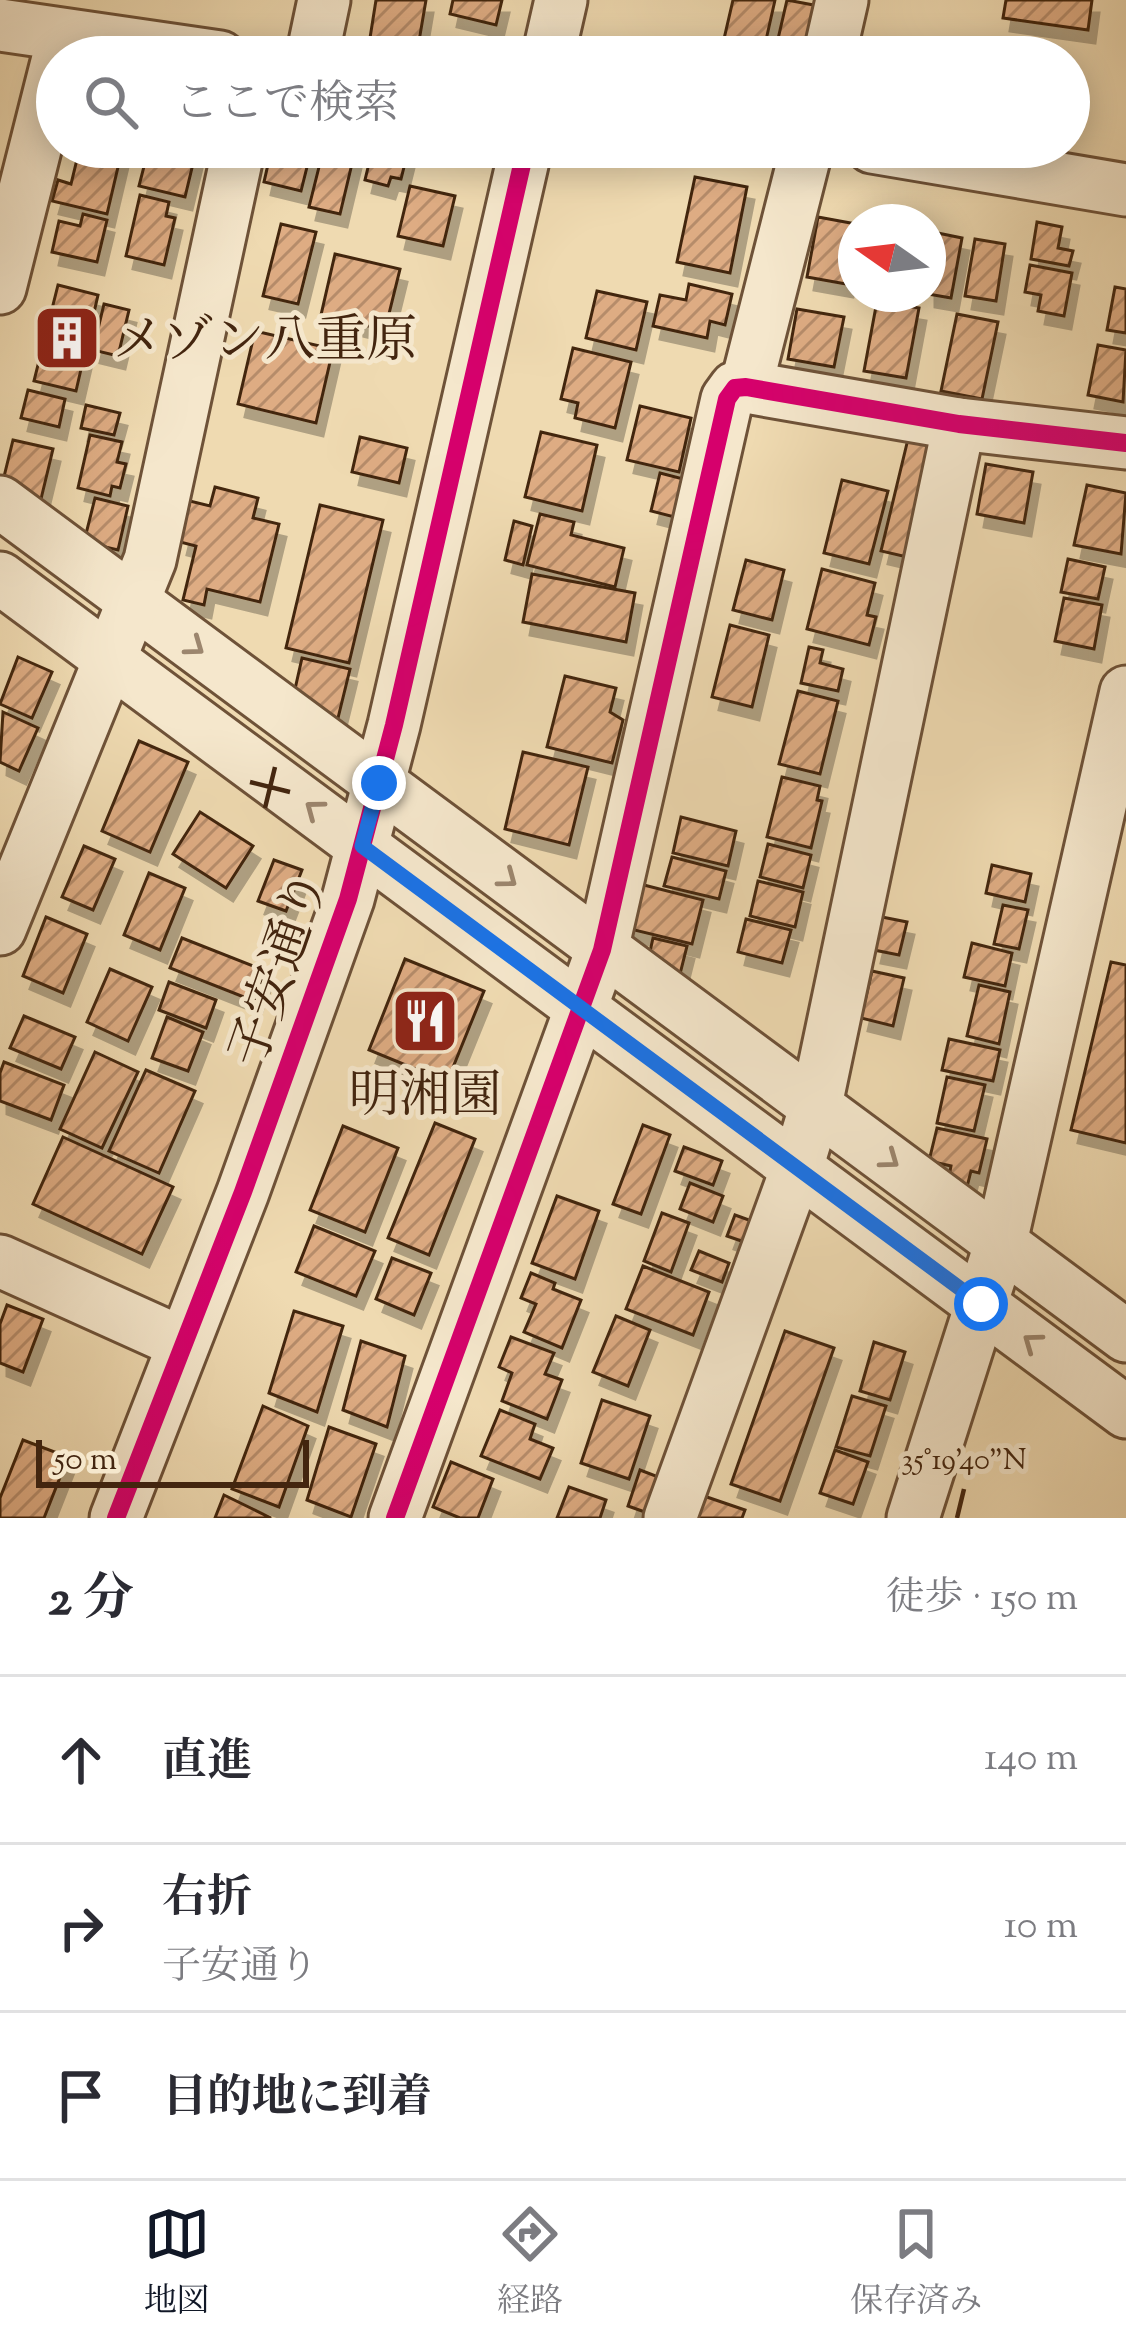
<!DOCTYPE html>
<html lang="ja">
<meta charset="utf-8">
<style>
body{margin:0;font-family:"Sorts Mill Goudy","Noto Serif JP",serif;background:#f2f2f3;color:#2b2b33}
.compass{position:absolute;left:838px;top:204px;width:108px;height:108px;border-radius:50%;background:#fff;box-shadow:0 6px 30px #0003;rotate:284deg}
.scale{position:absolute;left:36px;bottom:30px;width:273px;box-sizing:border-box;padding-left:12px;border:6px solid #43250f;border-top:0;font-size:33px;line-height:42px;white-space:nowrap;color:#43250f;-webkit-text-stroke:9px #f5e7cc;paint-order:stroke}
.stop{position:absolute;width:36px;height:36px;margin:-27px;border:9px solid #1a73e8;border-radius:50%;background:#fff}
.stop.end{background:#1a73e8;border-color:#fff;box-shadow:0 3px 12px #0008}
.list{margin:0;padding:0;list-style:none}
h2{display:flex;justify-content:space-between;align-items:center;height:156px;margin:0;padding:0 48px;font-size:51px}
h2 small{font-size:39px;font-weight:400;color:#7c7c81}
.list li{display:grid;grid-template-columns:78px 1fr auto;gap:36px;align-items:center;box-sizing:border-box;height:168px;padding:0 48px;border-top:3px solid #e1e1e2}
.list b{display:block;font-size:45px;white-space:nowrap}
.list p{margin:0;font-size:39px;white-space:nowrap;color:#7c7c81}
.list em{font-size:39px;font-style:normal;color:#7c7c81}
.icon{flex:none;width:66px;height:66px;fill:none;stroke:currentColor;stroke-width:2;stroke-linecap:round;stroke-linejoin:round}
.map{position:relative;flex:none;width:1126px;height:1518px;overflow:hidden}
.search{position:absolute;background:#fff;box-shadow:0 6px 30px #0003;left:36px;right:36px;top:36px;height:132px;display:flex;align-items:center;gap:30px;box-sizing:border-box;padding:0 42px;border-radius:66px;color:#7c7c81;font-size:45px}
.sheet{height:660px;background:#fff}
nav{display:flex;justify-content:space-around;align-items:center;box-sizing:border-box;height:168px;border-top:3px solid #e1e1e2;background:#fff;font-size:33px;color:#7c7c81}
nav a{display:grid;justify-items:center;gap:6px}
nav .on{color:#111827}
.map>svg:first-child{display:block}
.building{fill:url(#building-hatch);stroke:#43250f;stroke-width:3;filter:url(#shadow)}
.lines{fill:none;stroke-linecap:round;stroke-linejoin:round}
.minor-casing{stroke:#6e5238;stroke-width:57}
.minor{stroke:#f5e7cc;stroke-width:51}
.cycleway-casing{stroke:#f5e7cc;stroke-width:26}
.cycleway{stroke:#d6006c;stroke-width:18}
.oneway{stroke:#9c866e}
.route{stroke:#1a73e8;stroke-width:15}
.ticks{fill:none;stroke:#43250f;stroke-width:4.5}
.labels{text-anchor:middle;stroke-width:10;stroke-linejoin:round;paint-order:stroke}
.poi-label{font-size:51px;fill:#43250f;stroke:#f5e7cc;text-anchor:start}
.street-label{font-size:51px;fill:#43250f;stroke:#f5e7cc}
.ticks-label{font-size:30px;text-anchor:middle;fill:#43250f;stroke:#f5e7cc;stroke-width:10;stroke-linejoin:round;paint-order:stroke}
</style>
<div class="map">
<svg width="1126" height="1518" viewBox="0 0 1126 1518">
<defs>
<pattern id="building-hatch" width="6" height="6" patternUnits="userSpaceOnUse" patternTransform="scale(3)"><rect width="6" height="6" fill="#deac83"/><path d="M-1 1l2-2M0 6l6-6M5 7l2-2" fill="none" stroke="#b68c6a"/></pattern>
<filter id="shadow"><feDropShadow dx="7" dy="13" stdDeviation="0" flood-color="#0004"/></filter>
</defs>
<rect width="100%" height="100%" fill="#efdab1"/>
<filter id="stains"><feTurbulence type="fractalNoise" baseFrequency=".00167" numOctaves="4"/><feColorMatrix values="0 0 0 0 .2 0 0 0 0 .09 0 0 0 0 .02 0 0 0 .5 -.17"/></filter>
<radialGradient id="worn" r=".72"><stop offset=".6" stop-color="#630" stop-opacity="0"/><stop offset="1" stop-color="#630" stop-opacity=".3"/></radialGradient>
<g class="building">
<path d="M 376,0 L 426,0 L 418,47 L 370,38 Z"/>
<path d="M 453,0 L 502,0 L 496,25 L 450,14 Z"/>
<path d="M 733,0 L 775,0 L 764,49 L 724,39 Z"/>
<path d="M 787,0 L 824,7 L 813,57 L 775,52 Z"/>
<path d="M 1006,0 L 1092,0 L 1088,30 L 1003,18 Z"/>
<path d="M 80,147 L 122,150 L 107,214 L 52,201 L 58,180 L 71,184 Z"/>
<path d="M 149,147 L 197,147 L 185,197 L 139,186 Z"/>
<path d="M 272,147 L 312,147 L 301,191 L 264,182 Z"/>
<path d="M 324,147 L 355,151 L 340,214 L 309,207 Z"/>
<path d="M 373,147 L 409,147 L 401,179 L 391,177 L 388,186 L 365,180 Z"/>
<path d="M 695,177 L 747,187 L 730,273 L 677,262 Z"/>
<path d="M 410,186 L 455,196 L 443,246 L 398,236 Z"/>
<path d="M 140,195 L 169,202 L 166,216 L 175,218 L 164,265 L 126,256 Z"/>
<path d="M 83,214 L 107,220 L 97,262 L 52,252 L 59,221 L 80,226 Z"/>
<path d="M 818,217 L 856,224 L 846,284 L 807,277 Z"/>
<path d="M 1037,222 L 1062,227 L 1058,248 L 1073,251 L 1069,266 L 1031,259 Z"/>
<path d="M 281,224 L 316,232 L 298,304 L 263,296 Z"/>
<path d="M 928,231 L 962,238 L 951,298 L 928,294 Z"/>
<path d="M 975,239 L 1005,244 L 996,301 L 965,296 Z"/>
<path d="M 335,254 L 400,269 L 385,330 L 321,315 Z"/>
<path d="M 1030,265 L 1072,273 L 1064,316 L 1038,311 L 1041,295 L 1025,292 Z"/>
<path d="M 689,284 L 732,294 L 725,325 L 710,321 L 707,338 L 653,326 L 660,295 L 686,300 Z"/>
<path d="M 58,285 L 98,295 L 76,391 L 34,381 Z"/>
<path d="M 1115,287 L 1126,289 L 1126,333 L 1107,330 Z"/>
<path d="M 597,291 L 647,302 L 636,350 L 586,338 Z"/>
<path d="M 877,301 L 919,308 L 906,378 L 864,371 Z"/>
<path d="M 104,304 L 129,310 L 118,356 L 93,350 Z"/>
<path d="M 797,309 L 844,317 L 834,367 L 788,359 Z"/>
<path d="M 957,314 L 998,322 L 982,399 L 941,391 Z"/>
<path d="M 255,331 L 333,349 L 316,423 L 238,404 Z"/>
<path d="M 1098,345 L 1126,350 L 1123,402 L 1088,395 Z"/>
<path d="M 573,348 L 631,362 L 615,428 L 575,418 L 578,403 L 561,399 Z"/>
<path d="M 28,390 L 65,399 L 59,427 L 21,418 Z"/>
<path d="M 86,405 L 120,413 L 114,435 L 81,428 Z"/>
<path d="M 640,406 L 691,418 L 679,472 L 627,460 Z"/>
<path d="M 541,432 L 597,445 L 582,511 L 525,497 Z"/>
<path d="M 90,435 L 122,442 L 117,462 L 126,464 L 120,488 L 112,486 L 110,496 L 78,488 Z"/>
<path d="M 360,437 L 407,448 L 399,483 L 352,472 Z"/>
<path d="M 908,439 L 935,446 L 907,557 L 881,551 Z"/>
<path d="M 13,440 L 53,449 L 41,499 L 1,489 Z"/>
<path d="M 986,464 L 1033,472 L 1024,523 L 977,514 Z"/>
<path d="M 660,473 L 695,482 L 686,520 L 651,511 Z"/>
<path d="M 842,480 L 888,491 L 869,564 L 824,553 Z"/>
<path d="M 1087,485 L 1126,493 L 1121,554 L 1074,545 Z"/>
<path d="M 215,487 L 258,498 L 253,518 L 279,524 L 260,602 L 207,589 L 204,605 L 183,600 L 196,546 L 180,542 L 190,501 L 210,506 Z"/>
<path d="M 95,498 L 128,506 L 118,550 L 84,542 Z"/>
<path d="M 320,505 L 383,520 L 349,663 L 286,648 Z"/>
<path d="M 540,514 L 574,522 L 571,535 L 624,548 L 615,587 L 527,565 Z"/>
<path d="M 514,521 L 532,526 L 523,565 L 505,560 Z"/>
<path d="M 1068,559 L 1105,567 L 1098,599 L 1061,592 Z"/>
<path d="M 746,560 L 784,570 L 772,620 L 733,610 Z"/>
<path d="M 822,569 L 875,583 L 867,615 L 876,617 L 869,645 L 807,629 Z"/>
<path d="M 532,574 L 635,593 L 626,642 L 523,622 Z"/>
<path d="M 1064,598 L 1102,605 L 1094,649 L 1055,641 Z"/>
<path d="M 730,625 L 769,635 L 752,707 L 712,697 Z"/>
<path d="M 809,647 L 823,650 L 820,663 L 843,669 L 838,691 L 801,683 Z"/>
<path d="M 18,657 L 52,672 L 32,718 L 0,704 Z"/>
<path d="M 302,658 L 350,669 L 338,718 L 291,707 Z"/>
<path d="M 565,676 L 616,688 L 610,712 L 623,720 L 612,763 L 547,747 Z"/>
<path d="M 798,691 L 838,701 L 820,774 L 779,764 Z"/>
<path d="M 3,712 L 38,728 L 19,771 L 0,762 Z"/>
<path d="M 139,741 L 188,762 L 150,852 L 102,831 Z"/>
<path d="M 523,752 L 588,767 L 569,845 L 505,829 Z"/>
<path d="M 782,777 L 820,786 L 817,800 L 822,801 L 811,848 L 767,837 Z"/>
<path d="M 200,812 L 253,846 L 226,888 L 173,854 Z"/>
<path d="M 681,817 L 736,831 L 728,866 L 673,853 Z"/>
<path d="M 768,844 L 811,855 L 803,888 L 760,877 Z"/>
<path d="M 84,846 L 115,859 L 93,910 L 62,897 Z"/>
<path d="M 672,857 L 726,871 L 719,899 L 664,886 Z"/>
<path d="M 274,860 L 302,870 L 286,911 L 258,901 Z"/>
<path d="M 992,865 L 1031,874 L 1025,902 L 986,893 Z"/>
<path d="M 149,873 L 185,888 L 160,950 L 124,935 Z"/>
<path d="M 758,881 L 803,892 L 795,927 L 750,916 Z"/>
<path d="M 636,883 L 703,900 L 692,944 L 626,928 Z"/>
<path d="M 1003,905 L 1028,910 L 1019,949 L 994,944 Z"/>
<path d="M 46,917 L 87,934 L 63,993 L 23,976 Z"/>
<path d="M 882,917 L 907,922 L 899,955 L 874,950 Z"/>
<path d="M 746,919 L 791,930 L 782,963 L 738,952 Z"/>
<path d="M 182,938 L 266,971 L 254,1001 L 170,968 Z"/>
<path d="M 653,938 L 687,946 L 679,978 L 646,970 Z"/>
<path d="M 972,943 L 1012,953 L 1005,986 L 964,977 Z"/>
<path d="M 405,959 L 484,991 L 447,1082 L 369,1050 Z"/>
<path d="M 1111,962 L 1126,965 L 1126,1143 L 1071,1130 Z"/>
<path d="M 110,969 L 152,987 L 128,1041 L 87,1022 Z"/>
<path d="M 872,971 L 904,978 L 893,1026 L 861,1018 Z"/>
<path d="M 169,982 L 216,1000 L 206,1028 L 159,1010 Z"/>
<path d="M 979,985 L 1010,992 L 999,1044 L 967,1036 Z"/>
<path d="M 24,1016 L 75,1037 L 61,1069 L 10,1048 Z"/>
<path d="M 167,1017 L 203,1032 L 188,1071 L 152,1058 Z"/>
<path d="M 949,1039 L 1000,1050 L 993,1081 L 942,1070 Z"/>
<path d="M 95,1052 L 138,1072 L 102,1148 L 60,1129 Z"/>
<path d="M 4,1062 L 64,1085 L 51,1120 L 0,1101 L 0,1073 Z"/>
<path d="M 146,1070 L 195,1091 L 159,1173 L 109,1151 Z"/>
<path d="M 947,1077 L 985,1085 L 974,1131 L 937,1123 Z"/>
<path d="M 435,1123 L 475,1139 L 429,1255 L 388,1238 Z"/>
<path d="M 643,1125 L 670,1135 L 641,1214 L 613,1204 Z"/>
<path d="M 343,1126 L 398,1148 L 365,1232 L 310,1210 Z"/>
<path d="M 937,1128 L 987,1139 L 979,1173 L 971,1171 L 967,1187 L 948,1182 L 951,1166 L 929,1161 Z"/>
<path d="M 63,1137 L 173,1187 L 142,1254 L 33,1204 Z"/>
<path d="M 684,1147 L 722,1161 L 713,1185 L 675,1171 Z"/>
<path d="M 690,1183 L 723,1196 L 713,1222 L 680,1209 Z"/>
<path d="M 557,1196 L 599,1211 L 575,1279 L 532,1263 Z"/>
<path d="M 662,1213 L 689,1223 L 671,1272 L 644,1261 Z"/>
<path d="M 735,1215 L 760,1224 L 753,1245 L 727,1236 Z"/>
<path d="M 314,1226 L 375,1251 L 356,1296 L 296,1272 Z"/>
<path d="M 699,1251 L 729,1263 L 722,1282 L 691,1270 Z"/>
<path d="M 392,1258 L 431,1273 L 414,1315 L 376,1299 Z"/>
<path d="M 643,1266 L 709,1292 L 693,1335 L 626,1309 Z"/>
<path d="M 531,1273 L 555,1283 L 553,1289 L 581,1300 L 562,1348 L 524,1332 L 536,1304 L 521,1298 Z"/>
<path d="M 7,1305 L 43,1319 L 23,1372 L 0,1363 L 0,1324 Z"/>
<path d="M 294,1311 L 343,1326 L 317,1412 L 269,1393 Z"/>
<path d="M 616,1316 L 650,1330 L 628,1386 L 593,1372 Z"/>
<path d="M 785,1331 L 834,1348 L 780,1501 L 731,1484 Z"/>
<path d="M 511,1337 L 554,1353 L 545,1374 L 562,1380 L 547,1419 L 502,1401 L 512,1373 L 499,1367 Z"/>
<path d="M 361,1341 L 405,1356 L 387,1427 L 343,1410 Z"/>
<path d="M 874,1342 L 905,1352 L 890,1400 L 860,1391 Z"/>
<path d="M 852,1396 L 886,1406 L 870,1456 L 836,1447 Z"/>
<path d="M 602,1400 L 650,1416 L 629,1479 L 581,1463 Z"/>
<path d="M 263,1406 L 308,1426 L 279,1507 L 232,1489 Z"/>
<path d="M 500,1410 L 535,1424 L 530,1439 L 553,1448 L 540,1479 L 481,1456 Z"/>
<path d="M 329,1427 L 376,1444 L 351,1517 L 307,1500 Z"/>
<path d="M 23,1440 L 68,1457 L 44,1518 L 0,1518 L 0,1498 Z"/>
<path d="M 835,1450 L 868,1462 L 853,1504 L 820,1493 Z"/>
<path d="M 451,1462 L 493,1479 L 478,1518 L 460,1518 L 433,1507 Z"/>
<path d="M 640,1470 L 669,1481 L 656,1516 L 628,1506 Z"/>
<path d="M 569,1487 L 606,1500 L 600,1518 L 557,1518 Z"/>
<path d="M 224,1495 L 271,1518 L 215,1518 Z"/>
<path d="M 701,1495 L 745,1510 L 742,1518 L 693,1518 Z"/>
</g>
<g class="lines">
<g class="minor-casing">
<g id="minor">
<path d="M 0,25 L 220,57"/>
<path d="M 312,57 L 324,0"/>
<path d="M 548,57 L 561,0"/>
<path d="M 829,57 L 842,0"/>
<path d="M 872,147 L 1126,190"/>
<path d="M 0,288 L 57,62"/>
<path d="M 746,387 L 807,147"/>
<path d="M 0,502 L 1126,1336"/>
<path d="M 0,578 L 1126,1412"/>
<path d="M 0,929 L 150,560 L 239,147"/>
<path d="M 0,1261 L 182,1343"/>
<path d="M 116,1518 L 243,1192 L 348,899 L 394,725 L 526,147"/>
<path d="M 395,1518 L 602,950 L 727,399 L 735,388 L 746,387 L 959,424 L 1126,443"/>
<path d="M 670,1518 L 797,1168 L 816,1105 L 959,424"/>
<path d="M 913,1518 L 1001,1242 L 1126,692"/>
</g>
</g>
<use href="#minor" class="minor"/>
<g class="cycleway-casing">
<g id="cycleway">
<path d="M 116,1518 L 243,1192 L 348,899 L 394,725 L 526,147"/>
<path d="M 395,1518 L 602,950 L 727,399 L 735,388 L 746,387 L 959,424 L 1126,443"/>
</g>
</g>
<use href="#cycleway" class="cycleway"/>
</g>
<defs><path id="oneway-chevron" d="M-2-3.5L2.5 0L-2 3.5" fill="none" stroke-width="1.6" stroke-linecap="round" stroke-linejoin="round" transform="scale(3)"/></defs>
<g class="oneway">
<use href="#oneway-chevron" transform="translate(195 647) rotate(36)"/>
<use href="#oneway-chevron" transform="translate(314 809) rotate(-143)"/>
<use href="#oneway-chevron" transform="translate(508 879) rotate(37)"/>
<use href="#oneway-chevron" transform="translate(890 1160) rotate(36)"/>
<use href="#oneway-chevron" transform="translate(1032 1342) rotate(-144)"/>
</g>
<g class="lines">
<path class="route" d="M 379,783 L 362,846 L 981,1304"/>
</g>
<path class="ticks" d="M 250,782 L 290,792M 265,808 L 275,767M 957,1518 L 964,1489"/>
<defs>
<g id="building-square" transform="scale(3.45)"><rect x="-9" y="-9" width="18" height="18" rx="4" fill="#8f2418" stroke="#f5e7cc"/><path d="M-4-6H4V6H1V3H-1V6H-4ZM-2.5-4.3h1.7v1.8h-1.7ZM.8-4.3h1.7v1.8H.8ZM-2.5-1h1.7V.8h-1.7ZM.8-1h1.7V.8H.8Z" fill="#fff"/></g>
<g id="restaurant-square" transform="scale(3.45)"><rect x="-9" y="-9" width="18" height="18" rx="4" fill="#8f2418" stroke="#f5e7cc"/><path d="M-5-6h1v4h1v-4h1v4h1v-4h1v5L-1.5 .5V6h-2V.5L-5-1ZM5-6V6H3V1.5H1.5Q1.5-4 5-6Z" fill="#fff"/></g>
</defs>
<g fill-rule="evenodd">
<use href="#building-square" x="67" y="338"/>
<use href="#restaurant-square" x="425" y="1021"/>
</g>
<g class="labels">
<g class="poi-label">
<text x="113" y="356">メゾン八重原</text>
<text x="425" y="1111" text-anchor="middle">明湘園</text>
</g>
<g class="street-label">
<text transform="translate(277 968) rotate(-71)" y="18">子安通り</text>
</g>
</g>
<g class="ticks-label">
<text x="964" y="1469">35°19'40"N</text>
</g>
<rect width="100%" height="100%" filter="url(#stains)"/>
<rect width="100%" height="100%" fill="url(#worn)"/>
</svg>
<svg class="compass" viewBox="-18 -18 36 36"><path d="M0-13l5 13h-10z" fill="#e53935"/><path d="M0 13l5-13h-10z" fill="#7c7c81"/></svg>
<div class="scale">50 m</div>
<div class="stop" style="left:981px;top:1304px"></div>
<div class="stop end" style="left:379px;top:783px"></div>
<div class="search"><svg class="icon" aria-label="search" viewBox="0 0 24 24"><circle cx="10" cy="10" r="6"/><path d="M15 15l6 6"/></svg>ここで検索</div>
</div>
<section class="sheet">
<h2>2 分<small>徒歩 · 150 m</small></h2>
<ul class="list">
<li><svg class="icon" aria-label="ahead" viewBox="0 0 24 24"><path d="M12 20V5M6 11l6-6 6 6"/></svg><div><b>直進</b></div><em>140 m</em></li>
<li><svg class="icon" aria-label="right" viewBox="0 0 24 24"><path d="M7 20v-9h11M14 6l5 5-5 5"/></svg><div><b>右折</b><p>子安通り</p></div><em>10 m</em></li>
<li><svg class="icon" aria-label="arrive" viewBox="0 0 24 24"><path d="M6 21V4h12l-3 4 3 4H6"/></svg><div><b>目的地に到着</b></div></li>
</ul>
</section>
<nav>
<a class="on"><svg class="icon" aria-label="map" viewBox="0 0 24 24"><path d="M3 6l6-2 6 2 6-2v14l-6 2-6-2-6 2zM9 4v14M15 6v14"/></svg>地図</a>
<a><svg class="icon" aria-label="directions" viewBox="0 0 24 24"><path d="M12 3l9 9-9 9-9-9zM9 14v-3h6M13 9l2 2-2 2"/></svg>経路</a>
<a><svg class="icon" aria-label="saved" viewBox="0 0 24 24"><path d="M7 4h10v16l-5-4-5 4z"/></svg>保存済み</a>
</nav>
